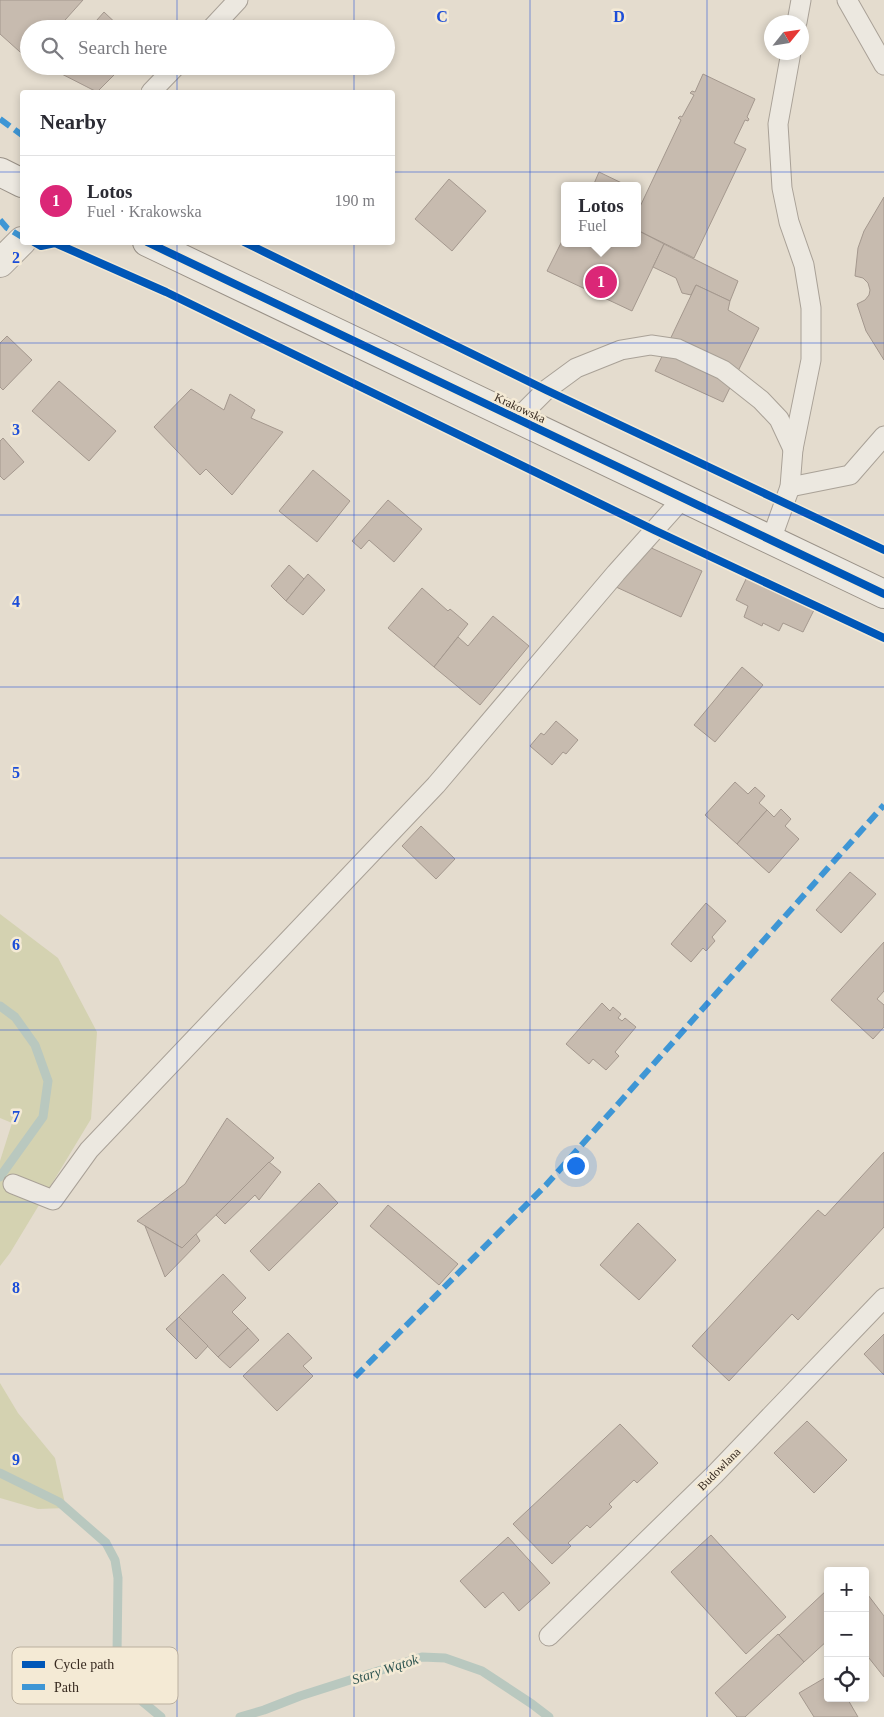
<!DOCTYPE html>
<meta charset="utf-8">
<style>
body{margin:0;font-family:Georgia,serif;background:#f7f7f7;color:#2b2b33}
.controls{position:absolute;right:15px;bottom:15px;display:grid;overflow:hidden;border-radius:5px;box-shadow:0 2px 8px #0003}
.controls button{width:45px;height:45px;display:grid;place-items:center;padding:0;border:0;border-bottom:1px solid #e1e1e2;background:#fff;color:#2b2b33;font:25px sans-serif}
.compass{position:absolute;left:764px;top:15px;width:45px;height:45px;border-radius:50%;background:#fff;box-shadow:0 2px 8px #0003;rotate:60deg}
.you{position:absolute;left:575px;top:1165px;width:18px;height:18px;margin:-12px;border:4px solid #fff;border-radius:50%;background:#1a73e8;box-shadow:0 0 0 8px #1a73e833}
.badge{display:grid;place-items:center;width:32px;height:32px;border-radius:50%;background:#db2777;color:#fff;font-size:16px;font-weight:700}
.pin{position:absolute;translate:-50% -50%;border:2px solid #fff;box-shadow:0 1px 5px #0006}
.popup{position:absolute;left:561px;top:182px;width:80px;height:65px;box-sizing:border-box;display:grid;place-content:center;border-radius:5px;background:#fff;filter:drop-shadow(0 1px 4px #0005);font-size:16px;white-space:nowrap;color:#7c7c81}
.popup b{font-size:19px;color:#2b2b33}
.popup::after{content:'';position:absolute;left:50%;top:100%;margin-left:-10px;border:10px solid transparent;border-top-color:#fff}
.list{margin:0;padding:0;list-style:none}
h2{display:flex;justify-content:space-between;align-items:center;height:65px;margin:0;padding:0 20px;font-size:21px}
h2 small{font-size:16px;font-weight:400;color:#7c7c81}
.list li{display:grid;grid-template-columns:32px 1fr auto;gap:15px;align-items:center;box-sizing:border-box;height:90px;padding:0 20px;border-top:1px solid #e1e1e2}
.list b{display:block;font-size:19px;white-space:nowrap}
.list p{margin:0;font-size:16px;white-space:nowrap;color:#7c7c81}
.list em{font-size:16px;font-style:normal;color:#7c7c81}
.icon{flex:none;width:28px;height:28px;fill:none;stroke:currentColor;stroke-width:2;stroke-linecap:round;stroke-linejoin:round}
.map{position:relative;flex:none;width:884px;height:1717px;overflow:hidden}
.search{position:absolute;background:#fff;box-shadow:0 2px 8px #0003;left:20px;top:20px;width:375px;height:55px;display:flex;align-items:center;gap:12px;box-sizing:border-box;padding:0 18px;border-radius:28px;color:#7c7c81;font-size:19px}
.panel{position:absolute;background:#fff;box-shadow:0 2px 8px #0003;left:20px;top:90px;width:375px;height:155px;border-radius:5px}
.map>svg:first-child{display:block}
.green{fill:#d4d2b1}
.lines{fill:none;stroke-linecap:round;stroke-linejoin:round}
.stream{stroke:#b9c8bf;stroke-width:9}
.building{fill:#c7bbaf;stroke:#a4988e}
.lane-casing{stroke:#a9a197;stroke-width:21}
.street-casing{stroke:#a9a197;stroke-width:30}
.secondary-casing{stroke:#999187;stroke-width:30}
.lane{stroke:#ece8e0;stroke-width:19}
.street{stroke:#ece8e0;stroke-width:28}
.secondary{stroke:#ece8e0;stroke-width:28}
.quiet{stroke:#3e96d5;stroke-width:6;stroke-dasharray:12 6;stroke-linecap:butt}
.cycleway-casing{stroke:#f4ead5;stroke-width:11}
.cycleway{stroke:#0057b8;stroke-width:8}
.grid{fill:none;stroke:#1d4ed8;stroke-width:1;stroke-opacity:0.55}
.labels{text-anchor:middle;stroke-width:5;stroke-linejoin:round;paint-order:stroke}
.street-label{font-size:12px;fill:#372a20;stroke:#f4ead5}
.water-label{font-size:14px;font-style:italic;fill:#305652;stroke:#f4ead5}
.key{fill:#f4ead5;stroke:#bbb09f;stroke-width:1}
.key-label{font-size:14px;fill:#372a20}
.grid-label{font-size:16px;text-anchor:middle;font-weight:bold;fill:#1d4ed8;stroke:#f4ead5;stroke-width:5;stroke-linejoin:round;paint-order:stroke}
</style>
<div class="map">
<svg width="884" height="1717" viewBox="0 0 884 1717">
<rect width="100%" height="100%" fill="#e4dcce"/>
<g class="green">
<path d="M 0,914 L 58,958 L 97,1032 L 91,1119 L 10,1253 L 0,1266 L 0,1161 L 12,1123 L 0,1118 Z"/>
<path d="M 0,1383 L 18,1413 L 55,1458 L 66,1508 L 38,1509 L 0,1498 Z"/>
</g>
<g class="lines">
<g class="stream">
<path d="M 0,1006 L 15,1017 L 35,1045 L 48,1081 L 43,1117 L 0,1177"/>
<path d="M 0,1473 L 59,1502 L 106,1543 L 115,1560 L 118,1578 L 117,1654 L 143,1702 L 161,1717"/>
<path d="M 240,1717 L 264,1710 L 300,1696 L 422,1657 L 445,1658 L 482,1671 L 532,1704 L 549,1717"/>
</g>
</g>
<g class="building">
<path d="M 0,0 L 83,0 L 57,29 L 29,29 L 29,60 L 0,34 Z"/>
<path d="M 104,12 L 122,29 L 89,29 Z"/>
<path d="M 52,66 L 123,66 L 97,92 L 50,68 Z"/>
<path d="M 703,74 L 755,99 L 747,117 L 749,119 L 748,121 L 745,120 L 734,143 L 746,149 L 694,258 L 637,230 L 637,213 L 681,120 L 678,118 L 680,116 L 682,117 L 694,95 L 690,93 L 692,91 L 695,92 Z"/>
<path d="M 599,172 L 628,186 L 593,186 Z"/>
<path d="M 449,179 L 486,211 L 452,251 L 415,219 Z"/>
<path d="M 884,197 L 884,360 L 866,331 L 857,304 L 865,300 L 869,295 L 870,290 L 868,283 L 863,278 L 855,276 L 858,248 L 864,231 Z"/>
<path d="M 637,230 L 664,244 L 632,311 L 547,271 L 565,235 L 565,243 L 637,243 Z"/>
<path d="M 664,244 L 738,281 L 730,301 L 696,285 L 691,295 L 682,293 L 676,278 L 653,267 Z"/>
<path d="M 696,285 L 730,301 L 728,310 L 759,328 L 723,402 L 655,371 Z"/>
<path d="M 7,336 L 32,360 L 3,390 L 0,387 L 0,343 Z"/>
<path d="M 59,381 L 116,431 L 89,461 L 32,411 Z"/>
<path d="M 191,389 L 224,410 L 230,394 L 255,410 L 251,418 L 283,432 L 232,495 L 206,469 L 200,475 L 154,427 Z"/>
<path d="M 3,438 L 24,462 L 4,480 L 0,476 L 0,441 Z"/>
<path d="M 313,470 L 350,501 L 317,542 L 279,511 Z"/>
<path d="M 388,500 L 422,529 L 394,562 L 369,540 L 361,549 L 352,541 Z"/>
<path d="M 647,546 L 702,571 L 681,617 L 614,586 Z"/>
<path d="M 289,565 L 304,579 L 286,601 L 271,586 Z"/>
<path d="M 308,574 L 325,590 L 303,615 L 286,601 Z"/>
<path d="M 747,577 L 814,610 L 803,632 L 783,623 L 779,631 L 763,623 L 762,626 L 744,617 L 748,606 L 736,600 Z"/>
<path d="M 422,588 L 448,611 L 450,609 L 468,624 L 434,667 L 388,628 Z"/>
<path d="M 493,616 L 529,646 L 480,705 L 434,667 L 458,637 L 468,646 Z"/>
<path d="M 742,667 L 763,685 L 715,742 L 694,725 Z"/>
<path d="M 556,721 L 578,740 L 566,754 L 563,752 L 552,765 L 530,746 L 541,733 L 544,735 Z"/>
<path d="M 735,782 L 748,794 L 755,787 L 765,796 L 759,803 L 767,810 L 737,844 L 705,815 Z"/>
<path d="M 781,809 L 791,819 L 785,826 L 799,839 L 769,873 L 737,844 L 767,810 L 774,817 Z"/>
<path d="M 421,826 L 455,859 L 436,879 L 402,846 Z"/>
<path d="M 850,872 L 876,894 L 841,933 L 816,910 Z"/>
<path d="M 706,903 L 726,921 L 712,937 L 715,941 L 706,951 L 703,948 L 691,962 L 671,944 Z"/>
<path d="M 884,942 L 884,991 L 877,999 L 884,1005 L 884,1027 L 873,1039 L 831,1000 Z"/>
<path d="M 602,1003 L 610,1011 L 613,1007 L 621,1014 L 618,1018 L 622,1021 L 625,1018 L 636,1027 L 615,1052 L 619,1056 L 606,1070 L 593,1059 L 589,1064 L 566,1044 Z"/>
<path d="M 227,1118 L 274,1158 L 182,1248 L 137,1221 L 185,1184 Z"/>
<path d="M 884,1152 L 884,1227 L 798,1320 L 792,1314 L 729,1381 L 692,1346 L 818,1210 L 825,1216 Z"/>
<path d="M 269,1162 L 281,1172 L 259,1200 L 255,1195 L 225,1224 L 216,1215 Z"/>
<path d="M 319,1183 L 338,1203 L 269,1271 L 250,1251 Z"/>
<path d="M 388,1205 L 458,1264 L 439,1285 L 370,1226 Z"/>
<path d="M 638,1223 L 676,1260 L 639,1300 L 600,1265 Z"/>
<path d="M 145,1226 L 182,1248 L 196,1234 L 200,1241 L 165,1277 Z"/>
<path d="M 223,1274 L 246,1298 L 232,1312 L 248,1328 L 218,1357 L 179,1317 Z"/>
<path d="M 179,1317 L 208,1346 L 196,1359 L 166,1329 Z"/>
<path d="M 248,1328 L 259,1340 L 230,1368 L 218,1357 Z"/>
<path d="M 288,1333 L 312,1358 L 303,1366 L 313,1376 L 277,1411 L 243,1376 Z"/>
<path d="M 884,1334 L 884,1375 L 864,1354 Z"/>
<path d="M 807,1421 L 847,1460 L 814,1493 L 774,1453 Z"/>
<path d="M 620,1424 L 658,1463 L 637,1483 L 634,1480 L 609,1504 L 612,1507 L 590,1528 L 587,1525 L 568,1543 L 571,1546 L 552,1564 L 513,1524 Z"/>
<path d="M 711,1535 L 786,1617 L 746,1654 L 671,1572 Z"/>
<path d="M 508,1537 L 550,1583 L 519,1611 L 503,1592 L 485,1608 L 460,1581 Z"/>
<path d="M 828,1589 L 828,1640 L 804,1662 L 779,1635 Z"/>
<path d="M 865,1591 L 884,1616 L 884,1677 L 865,1653 Z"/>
<path d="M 778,1634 L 804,1662 L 745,1717 L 737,1717 L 715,1693 Z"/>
<path d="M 828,1676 L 828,1698 L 847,1698 L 858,1717 L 814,1717 L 799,1693 Z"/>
</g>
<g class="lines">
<g class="lane-casing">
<g id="lane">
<path d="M 847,0 L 884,65"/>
<path d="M 797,22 L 801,0"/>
<path d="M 211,29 L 238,0"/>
<path d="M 151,92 L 176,66"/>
<path d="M 517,419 L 546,390 L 576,368 L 621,350 L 651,345 L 678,349 L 723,370 L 761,400 L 779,419 L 793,449"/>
<path d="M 790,487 L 850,475 L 884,436"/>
<path d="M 771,540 L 790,487 L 793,449 L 811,360 L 811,308 L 804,265 L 789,222 L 782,188 L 778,124 L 791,52"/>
<path d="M 13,1184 L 53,1200 L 89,1150 L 436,785 L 616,573 L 683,498"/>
<path d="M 549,1636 L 715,1474 L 884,1298"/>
</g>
</g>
<g class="street-casing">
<path id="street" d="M 0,263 L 22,241"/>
</g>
<g class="secondary-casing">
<g id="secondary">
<path d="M 0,172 L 22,183"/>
<path d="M 147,242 L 884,594"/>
</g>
</g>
<use href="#lane" class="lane"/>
<use href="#street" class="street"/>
<use href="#secondary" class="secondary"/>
<g class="quiet">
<path d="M 0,119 L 22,135"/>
<path d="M 0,220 L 7,228 L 22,237"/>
<path d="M 355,1377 L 546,1185 L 884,805"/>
</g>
<g class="cycleway-casing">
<g id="cycleway">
<path d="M 34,242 L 41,246 L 55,243 L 166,292 L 654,530 L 884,638"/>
<path d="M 147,242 L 884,594"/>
<path d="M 244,242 L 546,390 L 884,550"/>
</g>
</g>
<use href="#cycleway" class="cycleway"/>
</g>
<path class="grid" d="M 177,0 L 177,29M 354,0 L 354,29M 530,0 L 530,1717M 707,0 L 707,1717M 177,66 L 177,92M 354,66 L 354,92M 0,172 L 22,172M 392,172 L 884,172M 177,242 L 177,1717M 354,242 L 354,1717M 0,343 L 884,343M 0,515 L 884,515M 0,687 L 884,687M 0,858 L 884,858M 0,1030 L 884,1030M 0,1202 L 884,1202M 0,1374 L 884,1374M 0,1545 L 884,1545"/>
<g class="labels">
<g class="street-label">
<text transform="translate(520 408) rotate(25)" y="4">Krakowska</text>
<text transform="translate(719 1469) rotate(-45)" y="4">Budowlana</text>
</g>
<g class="water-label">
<text transform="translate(385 1669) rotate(-18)" y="5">Stary Wątok</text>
</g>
</g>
<rect x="12" y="1647" width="166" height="57" rx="8" class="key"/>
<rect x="22" y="1661" width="23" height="7" fill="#0057b8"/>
<rect x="22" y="1684" width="23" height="6" fill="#3e96d5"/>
<g class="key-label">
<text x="54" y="1669">Cycle path</text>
<text x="54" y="1692">Path</text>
</g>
<g class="grid-label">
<text x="442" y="22">C</text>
<text x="619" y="22">D</text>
<text x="16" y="263">2</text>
<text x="16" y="435">3</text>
<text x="16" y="607">4</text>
<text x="16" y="778">5</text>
<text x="16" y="950">6</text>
<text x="16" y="1122">7</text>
<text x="16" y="1293">8</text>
<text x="16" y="1465">9</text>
</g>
</svg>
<div class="controls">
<button>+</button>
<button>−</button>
<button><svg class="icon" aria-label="locate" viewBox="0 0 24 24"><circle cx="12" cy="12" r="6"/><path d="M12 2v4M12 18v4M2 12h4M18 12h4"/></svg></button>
</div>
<svg class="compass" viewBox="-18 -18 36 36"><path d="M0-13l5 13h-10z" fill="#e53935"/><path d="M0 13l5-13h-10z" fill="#7c7c81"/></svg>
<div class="you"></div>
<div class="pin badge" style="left:601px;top:282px">1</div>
<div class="popup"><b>Lotos</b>Fuel</div>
<div class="search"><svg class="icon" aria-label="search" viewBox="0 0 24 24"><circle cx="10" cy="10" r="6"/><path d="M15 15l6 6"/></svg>Search here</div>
<section class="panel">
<h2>Nearby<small></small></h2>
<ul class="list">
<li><span class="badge">1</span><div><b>Lotos</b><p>Fuel · Krakowska</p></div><em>190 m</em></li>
</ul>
</section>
</div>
